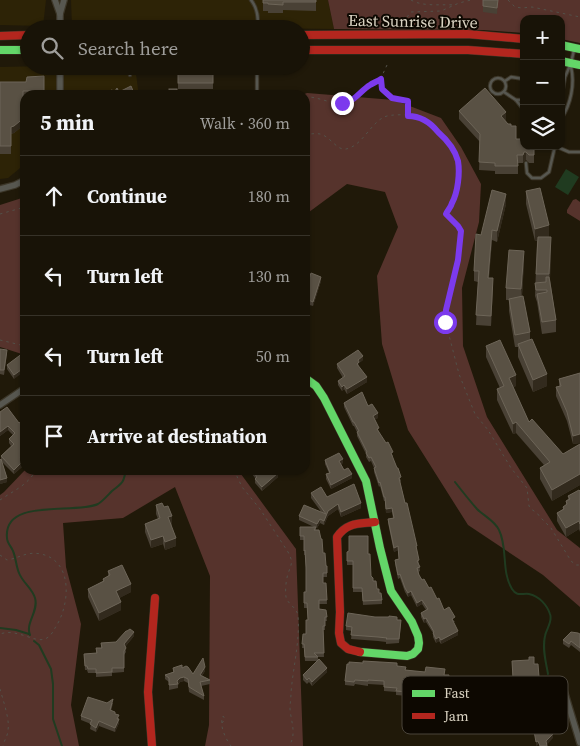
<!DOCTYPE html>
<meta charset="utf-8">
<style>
body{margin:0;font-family:"Source Serif 4",serif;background:#211c11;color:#f1f3f6}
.controls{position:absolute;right:15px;top:15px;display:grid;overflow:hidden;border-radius:10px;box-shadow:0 1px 4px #0004}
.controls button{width:45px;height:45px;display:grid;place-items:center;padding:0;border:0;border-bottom:1px solid #363228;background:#181307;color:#f1f3f6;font:25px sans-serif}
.stop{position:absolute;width:15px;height:15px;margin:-11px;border:4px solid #7c3aed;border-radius:50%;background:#fff}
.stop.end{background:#7c3aed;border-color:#fff;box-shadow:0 1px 5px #0008}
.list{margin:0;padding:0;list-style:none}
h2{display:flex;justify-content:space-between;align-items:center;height:65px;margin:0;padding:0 20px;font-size:21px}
h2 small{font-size:16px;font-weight:400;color:#9f9e9b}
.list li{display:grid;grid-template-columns:32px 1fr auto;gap:15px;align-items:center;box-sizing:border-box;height:80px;padding:0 20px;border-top:1px solid #363228}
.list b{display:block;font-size:19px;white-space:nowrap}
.list em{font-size:16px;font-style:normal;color:#9f9e9b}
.icon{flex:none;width:28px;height:28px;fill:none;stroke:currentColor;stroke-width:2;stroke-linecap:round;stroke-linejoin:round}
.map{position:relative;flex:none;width:580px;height:746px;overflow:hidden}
.search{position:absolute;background:#181307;box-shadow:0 1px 4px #0004;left:20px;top:20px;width:290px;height:55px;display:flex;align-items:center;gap:12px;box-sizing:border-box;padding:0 18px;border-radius:28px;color:#9f9e9b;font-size:19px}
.panel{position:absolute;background:#181307;box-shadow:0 1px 4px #0004;left:20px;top:90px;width:290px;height:385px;border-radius:15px}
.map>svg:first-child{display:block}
.built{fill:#2d2306}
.green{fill:#56332c}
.water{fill:#203b20}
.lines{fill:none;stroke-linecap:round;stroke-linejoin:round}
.stream{stroke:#203b20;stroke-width:2}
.lane-casing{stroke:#3c3628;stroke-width:4.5}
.street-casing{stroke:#3c3628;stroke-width:8}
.fast-casing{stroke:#3c3628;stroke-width:9}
.jam-casing{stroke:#3c3628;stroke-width:9}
.path{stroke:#535149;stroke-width:1;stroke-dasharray:2.5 4;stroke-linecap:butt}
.lane{stroke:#575750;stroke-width:2.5}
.street{stroke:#575750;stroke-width:5.5}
.fast{stroke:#63d668;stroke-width:8}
.jam{stroke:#b3261e;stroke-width:8}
.wall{fill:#494135}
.shaded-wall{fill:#322a1d}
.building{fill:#595144;stroke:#6d6558}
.route{stroke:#7c3aed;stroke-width:6}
.labels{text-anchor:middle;stroke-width:4;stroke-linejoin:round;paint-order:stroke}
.street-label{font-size:16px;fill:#dbd4c3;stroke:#0d0801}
.key{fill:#0d0801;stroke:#4b453b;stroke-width:1}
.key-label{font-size:14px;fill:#dbd4c3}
</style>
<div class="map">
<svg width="580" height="746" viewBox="0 0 580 746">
<rect width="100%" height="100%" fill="#201909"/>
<g class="built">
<path d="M 0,0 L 46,0 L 43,26 L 0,25 Z"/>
<path d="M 71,0 L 328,0 L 334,29 L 72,26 Z"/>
<path d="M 45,66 L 135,66 L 138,89 L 140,95 L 25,95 L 25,164 L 8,178 L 0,179 L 0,67 Z"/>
</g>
<g class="green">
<path d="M 328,0 L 580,0 L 580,43 L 561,39 L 561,19 L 524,19 L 524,33 L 483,30 L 334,29 Z"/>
<path d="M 307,93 L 394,100 L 441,118 L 461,147 L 481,184 L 479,222 L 462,288 L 463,346 L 487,417 L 557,530 L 580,548 L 580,607 L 543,575 L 468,525 L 408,430 L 382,344 L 377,276 L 398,227 L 385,192 L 347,184 L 305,215 L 305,95 L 302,95 Z"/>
<path d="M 25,197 L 25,355 L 0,347 L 0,205 Z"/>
<path d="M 576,199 L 580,202 L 580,221 L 567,213 L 567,210 L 573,200 Z"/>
<path d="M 25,470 L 238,470 L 296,549 L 303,746 L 205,746 L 209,725 L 210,576 L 175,487 L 123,518 L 63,523 L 66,567 L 81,624 L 71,705 L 79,746 L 0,746 L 0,495 L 4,492 Z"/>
</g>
<path class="water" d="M 566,169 L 579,177 L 568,195 L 555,187 Z"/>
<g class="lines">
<g class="stream">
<path d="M 455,482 C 462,491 469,500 477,509 C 484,516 495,521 499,530 C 508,548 501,571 512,589 C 517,597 522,593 529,594 C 539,596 547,605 550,614 C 553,622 546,629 545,636 C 542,649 546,662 548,674"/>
<path d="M 0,628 L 16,630 L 29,634"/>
<path d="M 30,635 C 25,623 39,611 35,598 C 32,588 23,583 19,573 C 16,566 16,558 13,551 C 11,546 7,543 7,538 C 3,497 75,515 98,504 C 103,501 108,495 112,491 C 123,482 123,484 126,470"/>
<path d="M 34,641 L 39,645 L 51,669 L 53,684 L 53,719 L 62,746"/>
</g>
<g class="lane-casing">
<g id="lane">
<path d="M 251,0 C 258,9 258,18 258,29"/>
<path d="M 129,66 L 130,75"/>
<circle cx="498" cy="86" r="8"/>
<path d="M 505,81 L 511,77 L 524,79"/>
<path d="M 257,91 L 257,66"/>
<path d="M 504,92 L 516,100 L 524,110"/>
<path d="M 561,99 L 565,77 L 571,63 L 574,50"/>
<path d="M 516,100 L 524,100"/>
<path d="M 561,119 C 571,104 575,84 571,67"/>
<path d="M 555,146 L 569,152 L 580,152"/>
<path d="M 526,163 L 527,173 L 532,178 L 541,178 L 549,172 L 555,146"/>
</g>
</g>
<g class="street-casing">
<g id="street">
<path d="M 55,0 L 60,14 L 60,29"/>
<path d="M 60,14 L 64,0"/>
<path d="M 60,66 L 60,95"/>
<path d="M 0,189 L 15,185 L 25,180"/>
<path d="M 0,405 L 25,388"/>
<path d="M 562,684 L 580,743"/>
</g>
</g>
<g class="fast-casing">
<g id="fast">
<path d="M 561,45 L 580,49"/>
<path d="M 0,50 L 29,50"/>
<path d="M 561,61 L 580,65"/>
<path d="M 305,378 L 316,386 L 324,398 L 366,481 L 380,548 L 391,591 L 412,622 L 418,636 L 419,643 L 418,649 L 413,654 L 407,656 L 360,652"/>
</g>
</g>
<g class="jam-casing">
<g id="jam">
<path d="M 301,35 L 467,34 L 524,39"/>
<path d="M 0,36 L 29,35"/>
<path d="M 301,50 L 468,50 L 524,54"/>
<path d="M 360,652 L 348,649 L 341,643 L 339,633 L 340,612 L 337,537 C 347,522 359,524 375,522"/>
<path d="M 152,746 L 148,692 L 155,598"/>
</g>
</g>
<g class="path">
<path d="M 411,0 C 423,7 441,4 455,5"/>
<path d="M 508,0 L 515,7 L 522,8 L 532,7 L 580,17"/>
<path d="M 407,17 L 411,12 L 441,11 L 459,3 L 471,0"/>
<path d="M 387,65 L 381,78 L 383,89 L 393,98 L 408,101 L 408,115"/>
<path d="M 305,97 C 318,96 331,105 345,103 C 356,101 362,90 370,85 C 374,82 378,81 381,79"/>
<path d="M 305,135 C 310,134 315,133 320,134 C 330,136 337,151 346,149 C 362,146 370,124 384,117 C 390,114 412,114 418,117 C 432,123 455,147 458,162 C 461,180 455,198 447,214 L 458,226 L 461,231 L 458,260 L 445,317 L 446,328 L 450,339 L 459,374 L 475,414 L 488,430 L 511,468 L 527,488 L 529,506 L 531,509 L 537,513 L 540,517 L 551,528 L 571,561 L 576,565 L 580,565"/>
<path d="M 0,214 L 25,207"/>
<path d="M 0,340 L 25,346"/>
<path d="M 234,470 L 242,487 L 260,509 L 288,552 C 294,563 291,564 288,574 C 286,580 285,590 286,597 C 288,605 297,607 298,616 C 300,642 293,667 291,693 C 291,698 290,703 290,709 C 291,722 297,734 289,746"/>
<path d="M 0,500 C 13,491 28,485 36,470"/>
<path d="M 0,555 L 7,560 C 20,558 26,551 41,554 C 74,561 70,606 55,628 C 53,632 50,637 45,639 C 34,643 17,628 0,634"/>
<path d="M 0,689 C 3,700 10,720 8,730 C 8,736 4,740 3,746"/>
<path d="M 222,723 L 225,719 L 223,716 C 219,725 225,738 231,746"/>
</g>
<use href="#lane" class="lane"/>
<use href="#street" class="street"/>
<use href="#fast" class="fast"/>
<use href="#jam" class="jam"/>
</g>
<g class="wall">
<path d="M 263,0 L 316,0 L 316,11 L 283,10 L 283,13 L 268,13 L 268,11 L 263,11 Z"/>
<path d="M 483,0 L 498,0 L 497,14 L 483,12 Z"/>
<rect x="178" y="67" width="35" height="22"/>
<path d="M 0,82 L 26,82 L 44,95 L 25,95 L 25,98 L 23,98 L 23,102 L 25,102 L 25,124 L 14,133 L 11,134 L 11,154 L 0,154 Z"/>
<path d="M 459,111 L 506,120 L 505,120 L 508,124 L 511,126 L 516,139 L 534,146 L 534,163 L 529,163 L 526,160 L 524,161 L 523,163 L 518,163 L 518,174 L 495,174 L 495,171 L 479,170 L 480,142 L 459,119 Z"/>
<path d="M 526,191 L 549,237 L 551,250 L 550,279 L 556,320 L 556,332 L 542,334 L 537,302 L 535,296 L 537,241 L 535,241 L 526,204 Z"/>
<path d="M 506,204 L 497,242 L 492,240 L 489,278 L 493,288 L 491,326 L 476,325 L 478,282 L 474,281 L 474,271 L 481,235 Z"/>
<path d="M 524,263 L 522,296 L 530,332 L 530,340 L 547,386 L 533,392 L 518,357 L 518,347 L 515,347 L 509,311 L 509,300 L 506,300 L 506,288 Z"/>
<path d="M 321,281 L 313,306 L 306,304 L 306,299 L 307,296 L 305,296 L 305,290 Z"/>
<path d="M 486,346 L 516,386 L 513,387 L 529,422 L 563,454 L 580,444 L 580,485 L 552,501 L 540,479 L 540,468 L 544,465 L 516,433 L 513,434 L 497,400 L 497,389 L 500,388 L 486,357 Z"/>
<path d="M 0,349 L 7,354 L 4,375 L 0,374 Z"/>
<path d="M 25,356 L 14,379 L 7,369 L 7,365 Z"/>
<path d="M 363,360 L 359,363 L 359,367 L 367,382 L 347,394 L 344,389 L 342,391 L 338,385 L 338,381 L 343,378 L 337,368 L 337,364 Z"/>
<path d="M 580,373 L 580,443 L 573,444 L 567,421 L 556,396 L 556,387 L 559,386 L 559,379 Z"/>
<path d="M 25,396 L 25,406 L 22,402 L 22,398 Z"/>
<path d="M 344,403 L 368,406 L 378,418 L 375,419 L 379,433 L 393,456 L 392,456 L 401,481 L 400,482 L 417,550 L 420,571 L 418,572 L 419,575 L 444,610 L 455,622 L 453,622 L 458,635 L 441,644 L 439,641 L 436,643 L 433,637 L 433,633 L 426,622 L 424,623 L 421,617 L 421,613 L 426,610 L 422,604 L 417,607 L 411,595 L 408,597 L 405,592 L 400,578 L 398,579 L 395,564 L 395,560 L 399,559 L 398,550 L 394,552 L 388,523 L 388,519 L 393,518 L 392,512 L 386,513 L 385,501 L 384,501 L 380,486 L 379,487 L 374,472 L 374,468 L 371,461 L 369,462 L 366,457 L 366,454 L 357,436 L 357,432 L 354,426 L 353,426 L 344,407 Z"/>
<path d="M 0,412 L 19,423 L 22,460 L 23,466 L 14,474 L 2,462 L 7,482 L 0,484 L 1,456 L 11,446 L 9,443 L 9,439 L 13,435 L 8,430 L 0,436 Z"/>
<path d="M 325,460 L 343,463 L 341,464 L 344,470 L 352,478 L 331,489 L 326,479 L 326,474 L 329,473 L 325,464 Z"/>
<path d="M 249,470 L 280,470 L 280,471 L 278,472 L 278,477 L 262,491 L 255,483 L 255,478 Z"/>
<path d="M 580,491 L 580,532 L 579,529 L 566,537 L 557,521 L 557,513 L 563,509 L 563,507 L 566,505 L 566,501 L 568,499 L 568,496 Z"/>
<path d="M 311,493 L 327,497 L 361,508 L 341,517 L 338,509 L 328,516 L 324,525 L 320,523 L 317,528 L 316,527 L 316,530 L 323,553 L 327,573 L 327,577 L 323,577 L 323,583 L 326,583 L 327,604 L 319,604 L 319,609 L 326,610 L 327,621 L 325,621 L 325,630 L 323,630 L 324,657 L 318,657 L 318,661 L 327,672 L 312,686 L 309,682 L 307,684 L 303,680 L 303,675 L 317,661 L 305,661 L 304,648 L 302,648 L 303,634 L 306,634 L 308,620 L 307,608 L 304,608 L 304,592 L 306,592 L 306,570 L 305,555 L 304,555 L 304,540 L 300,540 L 300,536 L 314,527 L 299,520 L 299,516 L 322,513 L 311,498 Z"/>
<path d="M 156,505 L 172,524 L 171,525 L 176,546 L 165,550 L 163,544 L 151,548 L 145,532 L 145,524 L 158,519 L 156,514 Z"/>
<path d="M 347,552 L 368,554 L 371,576 L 382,600 L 382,604 L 363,605 L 362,592 L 353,592 L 353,565 L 347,565 Z"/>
<path d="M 108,571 L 131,592 L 119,598 L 121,610 L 99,621 L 88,597 L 88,589 L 103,581 L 103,579 L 108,576 Z"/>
<path d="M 397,620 L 401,624 L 399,643 L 386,644 L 386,642 L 378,641 L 351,639 L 352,631 L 346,630 L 346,626 Z"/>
<path d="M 580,634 L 580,652 L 571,645 L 569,648 L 563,644 L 563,640 Z"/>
<path d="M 134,636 L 125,647 L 126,652 L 124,655 L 124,672 L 112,673 L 112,676 L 96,677 L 96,673 L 88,673 L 87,670 L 85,670 L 84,654 L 96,653 L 96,648 L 101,648 L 101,643 L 116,642 Z"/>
<path d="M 512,661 L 534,664 L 538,664 L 539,681 L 535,681 L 535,683 L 515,685 L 515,682 L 513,682 Z"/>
<path d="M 397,666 L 406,670 L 444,675 L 449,679 L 447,697 L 436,695 L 436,694 L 420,693 L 420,694 L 408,693 L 408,696 L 396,695 L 396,692 L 384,691 L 384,685 L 368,684 L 368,686 L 355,684 L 354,686 L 345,685 L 345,681 Z"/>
<path d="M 173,668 L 182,668 L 193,674 L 205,671 L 202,676 L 210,680 L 210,684 L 201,686 L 204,696 L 204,700 L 189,692 L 188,683 L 184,681 L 180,682 L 178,685 L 178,688 L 169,690 L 169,682 L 165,679 L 165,675 L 173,672 Z"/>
<path d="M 107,703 L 113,703 L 111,711 L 115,714 L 119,719 L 119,723 L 115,732 L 99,726 L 96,732 L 90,729 L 91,724 L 81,720 L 81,716 Z"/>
</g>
<g class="shaded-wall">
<path d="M 506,112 L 506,120 L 501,124 L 501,116 Z"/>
<path d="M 25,117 L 25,124 L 14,133 L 11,134 L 11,127 Z"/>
<path d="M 524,152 L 526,152 L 526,160 L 524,161 L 523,163 L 523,155 Z"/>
<path d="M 506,194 L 506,204 L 497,242 L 497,231 Z"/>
<path d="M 549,225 L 549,238 L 535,241 L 535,229 Z"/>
<path d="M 492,230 L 492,240 L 488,288 L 488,278 Z"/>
<path d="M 551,237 L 551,250 L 549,286 L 549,274 Z"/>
<path d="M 524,251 L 524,263 L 521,301 L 521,289 Z"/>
<path d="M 321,277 L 321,281 L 313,306 L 313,302 Z"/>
<path d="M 493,278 L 493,288 L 491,326 L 491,316 Z"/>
<path d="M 363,356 L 363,360 L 359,363 L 359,367 L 357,368 L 358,360 Z"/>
<path d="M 25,367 L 25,371 L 14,379 L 14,375 Z"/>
<path d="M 547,374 L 547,386 L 533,392 L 533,380 Z"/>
<path d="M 516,375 L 516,386 L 509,389 L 509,378 Z"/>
<path d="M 367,377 L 367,382 L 347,394 L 347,389 Z"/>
<path d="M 344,385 L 344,389 L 342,391 L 342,387 Z"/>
<path d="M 378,413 L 378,418 L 373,420 L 373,416 Z"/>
<path d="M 516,422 L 516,433 L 513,434 L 513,424 Z"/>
<path d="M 8,426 L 8,430 L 0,436 L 0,432 Z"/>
<path d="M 580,434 L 580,443 L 573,444 L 573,436 Z"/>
<path d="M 25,452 L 25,456 L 20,462 L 20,457 Z"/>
<path d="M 343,459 L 343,463 L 339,465 L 339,461 Z"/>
<path d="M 23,461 L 23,466 L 14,474 L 14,470 Z"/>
<path d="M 278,473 L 278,477 L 262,491 L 262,487 Z"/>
<path d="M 352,474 L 352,478 L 331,489 L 331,485 Z"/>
<path d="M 580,474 L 580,485 L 552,501 L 552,490 Z"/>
<path d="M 7,478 L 7,482 L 0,484 L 0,480 Z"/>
<path d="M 361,503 L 361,508 L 341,517 L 341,512 Z"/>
<path d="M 338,504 L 338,509 L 328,516 L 324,525 L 324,521 L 328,511 Z"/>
<path d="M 392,508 L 392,512 L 386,513 L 386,509 Z"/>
<path d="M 172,516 L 172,524 L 168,526 L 168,517 Z"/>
<path d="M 320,519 L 320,523 L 317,528 L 317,524 Z"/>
<path d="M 579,521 L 579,529 L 566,537 L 566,528 Z"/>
<path d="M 163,536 L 163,544 L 151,548 L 151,540 Z"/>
<path d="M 176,538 L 176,546 L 165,550 L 165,542 Z"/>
<path d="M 398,546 L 398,550 L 394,552 L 394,548 Z"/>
<path d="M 131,584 L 131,592 L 116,600 L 116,591 Z"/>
<path d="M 411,591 L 411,595 L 408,597 L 408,593 Z"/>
<path d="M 422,600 L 422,604 L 417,607 L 417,603 Z"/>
<path d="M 121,602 L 121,610 L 99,621 L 99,613 Z"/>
<path d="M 426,618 L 426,622 L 424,623 L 424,619 Z"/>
<path d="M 458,631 L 458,635 L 441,644 L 441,640 Z"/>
<path d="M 134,632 L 134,636 L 124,648 L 124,644 Z"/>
<path d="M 439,637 L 439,641 L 436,643 L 436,639 Z"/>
<path d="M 205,667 L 205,671 L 200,679 L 200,675 Z"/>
<path d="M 327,668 L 327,672 L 312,686 L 312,682 Z"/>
<path d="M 184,677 L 184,681 L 180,682 L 178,685 L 177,681 L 180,678 Z"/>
<path d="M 119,719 L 119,723 L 115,732 L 115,728 Z"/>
<path d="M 99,721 L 99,726 L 96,732 L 96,728 Z"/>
<path d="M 553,734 L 553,738 L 546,746 L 546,741 Z"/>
<path d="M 538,741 L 538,745 L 536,746 L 536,742 Z"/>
</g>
<g class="building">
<path d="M 263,0 L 316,0 L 316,2 L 283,2 L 283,5 L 268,4 L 268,3 L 263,3 Z"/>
<path d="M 483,0 L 498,0 L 497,8 L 483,6 Z"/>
<rect x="178" y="67" width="35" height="16"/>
<path d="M 44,76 L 44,95 L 39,95 L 39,91 L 23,91 L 23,102 L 25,102 L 25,117 L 14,126 L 11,127 L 11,146 L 0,146 L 0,82 L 26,82 L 27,77 Z"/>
<path d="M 131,86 L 134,93 L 135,92 L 137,95 L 109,95 L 111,90 L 115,91 L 117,88 L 119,92 Z"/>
<path d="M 485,88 L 506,112 L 501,116 L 508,124 L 511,124 L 511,126 L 516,126 L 516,139 L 522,139 L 524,142 L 524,146 L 534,146 L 534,155 L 529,155 L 526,152 L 524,152 L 523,155 L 517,155 L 518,166 L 495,166 L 495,163 L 479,162 L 480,134 L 459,111 Z"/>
<rect x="169" y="89" width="8" height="6"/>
<rect x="212" y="91" width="16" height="4"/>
<path d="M 540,188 L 549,225 L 535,229 L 526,191 Z"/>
<path d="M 492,190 L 506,194 L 497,231 L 492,230 L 488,278 L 493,278 L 491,316 L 476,315 L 479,271 L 474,271 L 476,234 L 481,235 Z"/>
<path d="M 538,237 L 551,237 L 549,274 L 536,274 Z"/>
<path d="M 509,250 L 524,251 L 521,289 L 506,288 Z"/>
<path d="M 311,273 L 321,277 L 313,302 L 306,299 L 309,291 L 305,292 Z"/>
<path d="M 546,277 L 549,277 L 556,320 L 542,322 L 537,294 L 547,292 L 547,290 L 536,290 L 535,283 L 546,282 Z"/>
<path d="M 523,296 L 530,332 L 515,335 L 509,299 Z"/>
<path d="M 532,339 L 547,374 L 533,380 L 518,344 Z"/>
<path d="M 500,340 L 516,375 L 509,378 L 529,422 L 532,419 L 563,454 L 580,444 L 580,474 L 552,490 L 540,468 L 550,462 L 516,422 L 513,424 L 497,389 L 504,386 L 486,346 Z"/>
<path d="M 0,349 L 7,350 L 4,370 L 0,370 Z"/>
<path d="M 358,350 L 363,356 L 358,360 L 359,362 L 357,364 L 367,377 L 347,389 L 344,385 L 342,387 L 338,381 L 345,376 L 337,364 Z"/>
<path d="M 23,353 L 25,356 L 25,367 L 14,375 L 7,365 Z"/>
<path d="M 580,373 L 580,434 L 573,436 L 567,412 L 556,387 L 561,386 L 559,379 Z"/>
<path d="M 362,392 L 368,406 L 372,404 L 378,413 L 373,416 L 379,428 L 377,429 L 386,443 L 388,442 L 393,452 L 391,453 L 397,468 L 398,468 L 401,477 L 399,478 L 405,503 L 407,503 L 417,546 L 416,546 L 419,560 L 417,561 L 420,567 L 417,568 L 419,575 L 422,580 L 424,579 L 429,588 L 431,587 L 437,599 L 439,598 L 444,610 L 449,607 L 455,617 L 452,619 L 458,631 L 441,640 L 439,637 L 436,639 L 433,633 L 434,632 L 426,618 L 424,619 L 421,613 L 428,609 L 422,600 L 417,603 L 411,591 L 408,593 L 405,588 L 400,574 L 398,575 L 395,560 L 399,559 L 398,546 L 394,548 L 388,519 L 394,518 L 392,508 L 386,509 L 385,497 L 384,497 L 380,482 L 379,483 L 374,468 L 376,467 L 371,457 L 369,458 L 366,453 L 367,452 L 357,432 L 359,431 L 354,422 L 353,422 L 344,403 Z"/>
<path d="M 25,396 L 25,402 L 22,398 Z"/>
<path d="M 7,407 L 19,423 L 25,419 L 25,452 L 20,457 L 23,461 L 14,470 L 1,456 L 14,444 L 9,439 L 15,433 L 8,426 L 0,432 L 0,412 Z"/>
<path d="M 339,453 L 343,459 L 339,461 L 344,470 L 348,468 L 352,474 L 331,485 L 326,474 L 330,473 L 325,460 Z"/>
<path d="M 1,459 L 7,478 L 0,480 L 0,460 Z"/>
<path d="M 252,470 L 276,470 L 278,473 L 262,487 L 255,479 L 257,477 Z"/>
<path d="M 354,484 L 361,503 L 341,512 L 338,504 L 328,511 L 324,521 L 320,519 L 317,524 L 299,516 L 304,505 L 326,514 L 311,493 L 321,487 L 327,497 Z"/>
<path d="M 579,490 L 580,491 L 580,524 L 579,521 L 566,528 L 557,513 L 564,509 L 563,507 L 567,504 L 566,501 L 570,499 L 568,496 Z"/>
<path d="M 162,503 L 164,507 L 168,506 L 172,516 L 168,517 L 176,538 L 165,542 L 163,536 L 151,540 L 145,524 L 160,518 L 156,505 Z"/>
<path d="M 300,527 L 316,527 L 314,530 L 319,530 L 321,539 L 322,539 L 323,553 L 325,553 L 326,566 L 327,566 L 327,573 L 323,573 L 323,583 L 326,583 L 327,600 L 319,600 L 319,609 L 326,610 L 327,617 L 325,617 L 325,626 L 323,626 L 324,653 L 314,653 L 318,657 L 305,657 L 304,644 L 302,644 L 303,634 L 306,634 L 306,620 L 308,620 L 307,603 L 304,603 L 304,592 L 306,592 L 306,567 L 305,550 L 304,551 L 304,536 L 300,536 Z"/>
<path d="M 349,536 L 368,536 L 368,554 L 370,554 L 371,576 L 373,578 L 373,581 L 376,581 L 377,589 L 379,589 L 379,593 L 381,593 L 382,600 L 363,601 L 362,588 L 353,588 L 353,561 L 347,561 L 347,552 L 349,551 Z"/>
<path d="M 122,565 L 131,584 L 116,591 L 121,602 L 99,613 L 88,589 L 104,581 L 103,579 L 110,575 L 108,571 Z"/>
<path d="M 348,613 L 375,617 L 389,617 L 389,616 L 397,617 L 397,620 L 401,620 L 399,639 L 386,639 L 387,638 L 378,637 L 351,635 L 352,627 L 346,626 Z"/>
<path d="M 130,629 L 134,632 L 124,644 L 126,648 L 124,651 L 124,668 L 112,668 L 112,672 L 96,673 L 96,669 L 88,669 L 87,666 L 85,666 L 84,654 L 97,653 L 96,648 L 102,648 L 101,643 L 116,642 L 126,631 L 127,631 Z"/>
<path d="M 571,632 L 578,633 L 580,634 L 580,648 L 571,641 L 569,644 L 563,640 Z"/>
<path d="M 529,657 L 534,657 L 534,664 L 538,664 L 539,677 L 535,677 L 535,679 L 515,681 L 515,678 L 513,678 L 512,661 L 529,660 Z"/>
<path d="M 203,658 L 205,667 L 200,675 L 210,680 L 200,682 L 204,696 L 189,687 L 188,679 L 184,677 L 180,678 L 177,681 L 178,684 L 169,685 L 169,678 L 165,675 L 174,672 L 173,668 L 182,665 L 182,668 L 186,666 L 188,667 L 193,674 Z"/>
<path d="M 319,659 L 327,668 L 312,682 L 309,678 L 307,680 L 303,675 Z"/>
<path d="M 363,661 L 397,663 L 397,666 L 406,667 L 405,670 L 425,672 L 426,667 L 445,669 L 444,675 L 449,675 L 447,693 L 436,691 L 436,690 L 420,688 L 420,690 L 408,689 L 408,692 L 396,691 L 397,688 L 384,687 L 384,681 L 368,680 L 368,681 L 355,680 L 354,682 L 345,681 L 347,664 L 349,664 L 349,662 L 363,663 Z"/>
<path d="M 88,697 L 107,703 L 113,699 L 110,710 L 115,712 L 115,714 L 119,715 L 117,719 L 119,719 L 115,728 L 99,721 L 96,728 L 90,724 L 92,720 L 81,716 Z"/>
<path d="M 549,719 L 550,721 L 551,721 L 553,734 L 546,741 L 547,746 L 540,746 L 538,741 L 536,742 L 534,731 L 535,725 L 545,723 L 544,720 Z"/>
</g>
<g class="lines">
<path class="route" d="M 342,103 C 355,102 360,91 370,85 C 373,83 378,81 381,79 L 382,89 L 392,98 L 408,101 L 408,116 C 421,116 430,122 438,132 C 446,139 455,150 458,161 C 460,173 458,192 452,203 C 451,207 448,210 446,214 L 458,226 L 461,231 L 458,260 L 446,310 L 445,322"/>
</g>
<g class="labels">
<g class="street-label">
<text transform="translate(413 21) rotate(1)" y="6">East Sunrise Drive</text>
</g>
</g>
<rect x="402" y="676" width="166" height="58" rx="8" class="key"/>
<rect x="412" y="690" width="23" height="7" fill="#63d668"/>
<rect x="412" y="713" width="23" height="6" fill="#b3261e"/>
<g class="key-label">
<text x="444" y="698">Fast</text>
<text x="444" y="721">Jam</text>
</g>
</svg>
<div class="controls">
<button>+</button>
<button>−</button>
<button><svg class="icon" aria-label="layers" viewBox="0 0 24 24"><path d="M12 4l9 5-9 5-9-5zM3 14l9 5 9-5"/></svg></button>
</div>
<div class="stop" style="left:445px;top:322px"></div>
<div class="stop end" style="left:342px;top:103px"></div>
<div class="search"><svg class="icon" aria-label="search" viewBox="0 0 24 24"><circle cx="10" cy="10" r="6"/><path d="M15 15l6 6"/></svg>Search here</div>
<section class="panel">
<h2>5 min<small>Walk · 360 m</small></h2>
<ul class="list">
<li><svg class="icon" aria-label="ahead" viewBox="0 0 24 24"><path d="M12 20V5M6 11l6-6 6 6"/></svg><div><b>Continue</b></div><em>180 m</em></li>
<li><svg class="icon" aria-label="left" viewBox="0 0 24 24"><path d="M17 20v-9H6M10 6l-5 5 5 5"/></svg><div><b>Turn left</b></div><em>130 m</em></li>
<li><svg class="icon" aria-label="left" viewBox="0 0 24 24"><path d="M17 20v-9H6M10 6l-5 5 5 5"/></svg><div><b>Turn left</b></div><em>50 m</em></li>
<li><svg class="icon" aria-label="arrive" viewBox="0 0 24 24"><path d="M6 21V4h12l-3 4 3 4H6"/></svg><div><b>Arrive at destination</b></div></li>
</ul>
</section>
</div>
